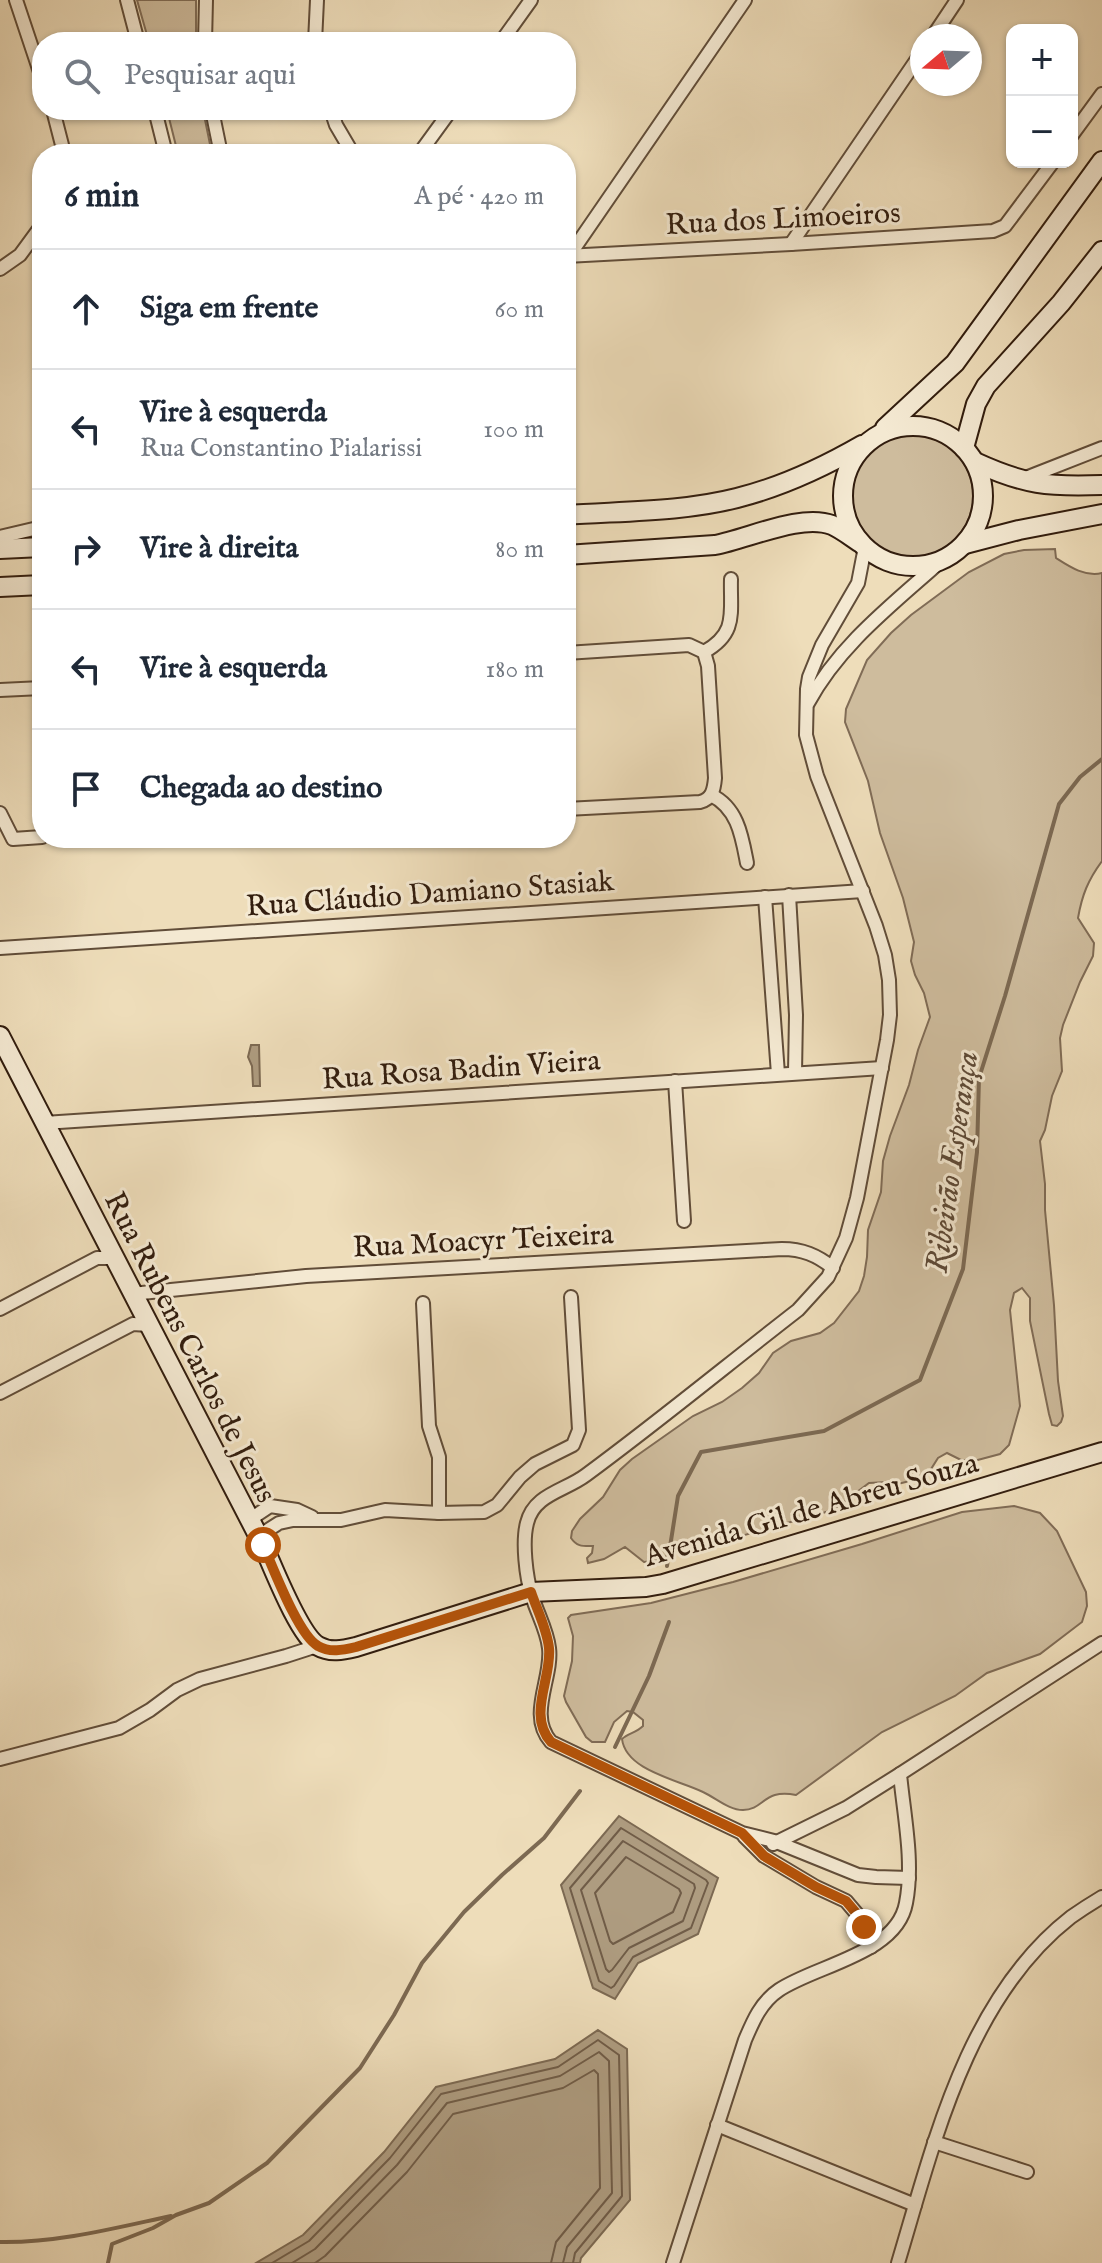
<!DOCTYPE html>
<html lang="pt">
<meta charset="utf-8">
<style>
body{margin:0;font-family:"IM FELL English",serif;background:#f2f2f3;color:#1f2937}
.controls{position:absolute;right:24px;top:24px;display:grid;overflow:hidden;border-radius:16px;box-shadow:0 2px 6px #0004}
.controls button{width:72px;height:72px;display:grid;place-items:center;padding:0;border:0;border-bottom:2px solid #e0e1e3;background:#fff;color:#1f2937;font:40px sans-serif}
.compass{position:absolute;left:910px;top:24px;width:72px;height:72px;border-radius:50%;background:#fff;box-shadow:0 2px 6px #0004;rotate:251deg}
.stop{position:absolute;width:24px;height:24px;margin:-18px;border:6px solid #b45309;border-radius:50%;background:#fff}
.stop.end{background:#b45309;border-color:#fff;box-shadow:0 2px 8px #0008}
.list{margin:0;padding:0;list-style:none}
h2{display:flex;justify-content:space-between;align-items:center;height:104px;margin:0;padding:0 32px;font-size:34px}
h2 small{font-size:26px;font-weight:400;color:#747a83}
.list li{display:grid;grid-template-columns:52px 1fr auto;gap:24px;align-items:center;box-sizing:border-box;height:120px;padding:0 32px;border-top:2px solid #e0e1e3}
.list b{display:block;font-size:30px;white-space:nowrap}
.list p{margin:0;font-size:26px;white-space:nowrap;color:#747a83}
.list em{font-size:26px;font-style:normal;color:#747a83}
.icon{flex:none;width:44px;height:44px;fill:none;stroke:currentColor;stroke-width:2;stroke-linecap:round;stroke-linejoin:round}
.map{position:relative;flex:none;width:1102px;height:2263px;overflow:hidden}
.search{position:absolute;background:#fff;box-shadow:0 2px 6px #0004;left:32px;top:32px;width:544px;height:88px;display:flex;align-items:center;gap:20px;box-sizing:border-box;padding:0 28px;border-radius:32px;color:#747a83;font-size:30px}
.panel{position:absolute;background:#fff;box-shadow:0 2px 6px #0004;left:32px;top:144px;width:544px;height:704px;border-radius:32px}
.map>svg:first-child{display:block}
.green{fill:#cebc9d;stroke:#806c56;stroke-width:2}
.water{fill:#ae9c80;stroke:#7c6952;stroke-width:2}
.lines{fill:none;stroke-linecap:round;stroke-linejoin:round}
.shore{stroke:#705c47;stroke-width:2}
.stream{stroke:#7c6952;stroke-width:4}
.street-casing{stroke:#614d39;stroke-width:16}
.secondary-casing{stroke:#321d0e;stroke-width:22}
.street{stroke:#f4e9d2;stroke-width:12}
.secondary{stroke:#f4e9d2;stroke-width:18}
.route{stroke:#b45309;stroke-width:10}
.labels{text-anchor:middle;stroke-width:6;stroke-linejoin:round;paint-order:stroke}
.street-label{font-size:30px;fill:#321d0e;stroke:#f4e9d2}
.water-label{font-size:32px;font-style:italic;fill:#5d4936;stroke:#f4e9d2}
</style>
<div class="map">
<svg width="1102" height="2263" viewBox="0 0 1102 2263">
<rect width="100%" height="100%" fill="#eeddba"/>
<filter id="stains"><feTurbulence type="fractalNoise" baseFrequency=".0025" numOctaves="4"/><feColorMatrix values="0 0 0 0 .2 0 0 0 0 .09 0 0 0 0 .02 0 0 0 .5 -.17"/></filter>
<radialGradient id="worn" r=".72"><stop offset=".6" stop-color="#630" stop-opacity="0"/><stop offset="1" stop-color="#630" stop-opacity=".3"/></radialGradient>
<g class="green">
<path d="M 137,0 L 196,0 L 196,42 L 149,42 Z"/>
<path d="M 167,110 L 203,110 L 212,154 L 178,154 Z"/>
<circle cx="912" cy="496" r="61"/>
<path d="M 1055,549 L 1056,558 C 1070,567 1085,577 1102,573 L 1102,861 C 1088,880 1082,895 1078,918 L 1094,943 L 1093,956 L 1080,982 L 1063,1025 L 1060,1038 L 1062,1071 L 1052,1096 L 1045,1130 L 1040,1141 L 1045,1184 L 1045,1210 L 1054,1305 L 1058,1381 L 1063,1416 L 1061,1422 L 1057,1426 L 1052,1425 L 1049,1414 L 1030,1321 L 1030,1298 L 1022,1288 L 1014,1293 L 1010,1310 L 1020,1406 L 1009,1445 L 1000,1454 L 974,1461 L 961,1460 L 947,1453 L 938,1458 L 931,1469 L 921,1478 L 898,1484 L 888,1482 L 869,1483 L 833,1510 L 706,1546 L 682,1543 C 670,1556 662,1561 644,1562 L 625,1547 L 604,1559 L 588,1563 L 587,1558 L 592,1553 L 593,1546 C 583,1546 577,1547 571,1538 L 572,1531 L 580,1519 L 603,1497 L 620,1470 L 632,1459 L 693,1416 L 722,1402 L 742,1388 L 759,1373 L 773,1353 L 791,1341 L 820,1333 L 834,1323 L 859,1291 L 864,1276 L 867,1257 L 868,1230 L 881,1192 L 883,1161 L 890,1136 L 909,1085 L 918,1050 L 930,1017 L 924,993 L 915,975 L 911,961 L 914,942 L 903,898 L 880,833 L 868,781 L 845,722 L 846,709 L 867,660 L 891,633 L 911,615 L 969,572 L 1004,554 L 1024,550 Z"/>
<path d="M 1014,1506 L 1040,1513 L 1057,1531 L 1086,1592 L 1087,1606 L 1082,1622 L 1040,1654 L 987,1673 L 955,1696 L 882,1732 L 796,1795 C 764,1788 764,1810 743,1810 C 729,1810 716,1798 703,1792 C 679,1780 626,1771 622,1739 C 628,1733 636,1733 643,1726 L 643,1720 L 633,1712 L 627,1711 L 614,1722 L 605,1742 L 592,1742 L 586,1737 L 566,1702 L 564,1696 L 572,1661 L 573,1636 L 568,1618 L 571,1615 L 651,1603 L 733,1582 L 862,1544 L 962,1512 Z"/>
</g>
<g class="water">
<path d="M 251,1045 L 259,1045 L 260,1086 L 253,1086 L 252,1066 L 248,1057 Z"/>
<path d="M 619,1816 L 718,1878 L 698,1934 L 638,1963 L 615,1999 L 593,1988 L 561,1885 Z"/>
<path d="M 598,2030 L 627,2049 L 630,2200 L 581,2258 L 580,2263 L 256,2263 L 303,2235 L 384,2152 L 436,2087 L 555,2059 Z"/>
</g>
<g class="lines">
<g class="shore">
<path d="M 621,1828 L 706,1880 L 708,1883 L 691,1928 L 633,1957 L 614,1986 L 611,1988 L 599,1981 L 570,1888 Z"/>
<path d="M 623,1841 L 694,1884 L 695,1888 L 683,1921 L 629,1948 L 612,1970 L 609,1972 L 606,1969 L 581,1890 Z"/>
<path d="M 626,1857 L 679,1889 L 681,1893 L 673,1912 L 613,1944 L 610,1941 L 595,1893 Z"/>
<path d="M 272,2263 L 309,2241 L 390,2158 L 441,2094 L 558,2067 L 598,2040 L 619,2055 L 622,2196 L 575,2253 L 573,2263"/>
<path d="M 292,2263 L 315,2249 L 397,2165 L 447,2103 L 560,2076 L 599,2052 L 609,2061 L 612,2193 L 567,2247 L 563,2263"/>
<path d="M 315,2263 L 325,2256 L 407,2172 L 453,2114 L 563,2088 L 594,2070 L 598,2074 L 600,2188 L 556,2242 L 551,2263"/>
</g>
<g class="stream">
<path d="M 667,1566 L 678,1496 L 701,1452 L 824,1431 L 920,1380 L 963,1269 L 977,1152 L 979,1078 L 1005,996 L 1059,804 L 1080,777 L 1102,759"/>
<path d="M 615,1747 L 649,1676 L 669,1622"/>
<path d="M 0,2242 C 58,2243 115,2228 171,2216"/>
<path d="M 108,2263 L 112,2244 L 153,2228 L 176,2215 L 209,2203 L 267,2163 L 360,2068 L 394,2015 L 422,1963 L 464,1912 L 502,1875 L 544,1838 L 580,1791"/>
</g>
<g class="street-casing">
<g id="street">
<path d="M 16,0 L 42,78"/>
<path d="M 127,0 L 138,42"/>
<path d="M 933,36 L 957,0"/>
<path d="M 205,42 L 206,0"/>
<path d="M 315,42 L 317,0"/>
<path d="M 501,42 L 531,0"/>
<path d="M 53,110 L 62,145 L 61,154"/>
<path d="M 155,110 L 166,154"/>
<path d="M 212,110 L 221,154"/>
<path d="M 331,110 L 336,125 L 353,154"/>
<path d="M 1072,135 L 1102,94"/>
<path d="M 419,154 L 451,110"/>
<path d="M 791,244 L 922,52"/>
<path d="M 566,256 L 791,244 L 993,231 L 1005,226 L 1053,162"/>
<path d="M 569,256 L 745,0"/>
<path d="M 0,269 L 20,255 L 42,225"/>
<path d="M 1023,479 L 1102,448"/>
<path d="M 0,537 L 42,527"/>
<path d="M 865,547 L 858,583 L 822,645 L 809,677 L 807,689 L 806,735 L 817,776 L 876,926 L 885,955 L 889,980 L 890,1015 L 887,1040 L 857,1198 L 846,1238 L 828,1277 L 798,1310 C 727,1365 658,1422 586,1475 C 565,1491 534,1494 527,1523 C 522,1542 526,1577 532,1596 C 537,1613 547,1630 549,1648 C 553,1678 527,1715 551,1742 L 742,1833 L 774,1841 L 858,1875 L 876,1877 L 909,1878"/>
<path d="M 704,652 C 738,633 730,613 731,579"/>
<path d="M 566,653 L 689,645 L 704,652 L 708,666 L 715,778 C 714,790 712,799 700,802 L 566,809"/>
<path d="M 0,690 L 42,688"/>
<path d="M 808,703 C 839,645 893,604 941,561"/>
<path d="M 711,795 C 738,808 742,837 747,863"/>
<path d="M 0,813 L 13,839 L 42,837"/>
<path d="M 789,895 L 796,1015 L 795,1073"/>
<path d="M 765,897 L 778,1074"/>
<path d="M 0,948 L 863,891"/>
<path d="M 675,1081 L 684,1221"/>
<path d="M 44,1123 L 882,1068"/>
<path d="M 132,1294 L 306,1276 L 782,1249 C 802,1249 817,1255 833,1268"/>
<path d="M 423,1303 L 429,1426 L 439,1457 L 439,1513"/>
<path d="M 0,1309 L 97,1258 L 114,1258"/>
<path d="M 0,1393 L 133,1324 L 148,1325"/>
<path d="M 249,1520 L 270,1506 L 297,1510 L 312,1517"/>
<path d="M 263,1545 L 268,1530 L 279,1523 L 293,1520 L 341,1520 L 385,1510 L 439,1513 L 484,1512 L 497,1505 L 520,1477 L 535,1464 L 573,1445 L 579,1430 L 571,1297"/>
<path d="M 0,1759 L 119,1728 L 150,1710 L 177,1690 L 200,1679 L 286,1656 L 317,1646"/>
<path d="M 744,1836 L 764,1856 L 816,1887 L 846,1901 L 857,1914 L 871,1947"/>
<path d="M 773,1844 L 846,1808 L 900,1774"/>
<path d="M 717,2125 L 915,2205"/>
<path d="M 934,2142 L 1027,2172"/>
<path d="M 673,2263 L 745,2040 C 753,2021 761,2002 779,1990 C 816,1965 897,1954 906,1903 C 914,1862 904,1816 900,1774 L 1102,1643"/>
<path d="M 898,2263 C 934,2143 967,1998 1071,1917 C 1081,1910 1092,1903 1102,1897"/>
</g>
</g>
<g class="secondary-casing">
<g id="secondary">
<circle cx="913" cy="496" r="70"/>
<path d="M 885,428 L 955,363 L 1102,161"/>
<path d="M 964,448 L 976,404 L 986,386 L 1061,303 L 1102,251"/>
<path d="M 975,462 C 1025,485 1048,487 1102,485"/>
<path d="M 566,515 C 623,511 682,512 737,498 C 781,487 822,468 862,445"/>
<path d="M 965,544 L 1019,530 L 1102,514"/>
<path d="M 0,549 L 42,547"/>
<path d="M 566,555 L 715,545 C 748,539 801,513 832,525 C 841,529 850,536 859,542"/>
<path d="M 0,587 L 42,585"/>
<path d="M 0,1036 L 263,1545 C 273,1567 299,1635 318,1646 C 330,1653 343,1650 356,1647 L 531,1592 L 646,1587 L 663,1584 L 1102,1452"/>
</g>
</g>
<use href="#street" class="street"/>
<use href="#secondary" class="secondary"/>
</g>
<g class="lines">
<path class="route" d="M 263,1545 C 273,1567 298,1635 318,1646 C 330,1653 343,1650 356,1647 L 531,1592 C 537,1610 547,1629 549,1648 C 552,1678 527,1715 551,1742 L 742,1833 L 764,1856 L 816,1887 L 846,1901 L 857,1914 L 864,1927"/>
</g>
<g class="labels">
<g class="street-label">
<text transform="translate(783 218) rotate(-3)" y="10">Rua dos Limoeiros</text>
<text transform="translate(430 893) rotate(-4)" y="10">Rua Cláudio Damiano Stasiak</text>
<text transform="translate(461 1069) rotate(-4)" y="10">Rua Rosa Badin Vieira</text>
<text transform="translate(483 1240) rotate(-3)" y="10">Rua Moacyr Teixeira</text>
<text transform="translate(191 1347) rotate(63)" y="10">Rua Rubens Carlos de Jesus</text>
<text transform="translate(811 1509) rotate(-16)" y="10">Avenida Gil de Abreu Souza</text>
</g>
<g class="water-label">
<text transform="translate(951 1162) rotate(-82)" y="11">Ribeirão Esperança</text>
</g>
</g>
<rect width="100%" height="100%" filter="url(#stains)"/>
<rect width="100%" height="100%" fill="url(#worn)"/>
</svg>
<div class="controls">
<button>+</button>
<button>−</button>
</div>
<svg class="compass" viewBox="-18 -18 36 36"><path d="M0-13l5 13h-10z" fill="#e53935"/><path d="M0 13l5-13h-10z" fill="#747a83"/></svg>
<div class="stop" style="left:263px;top:1545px"></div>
<div class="stop end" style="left:864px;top:1927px"></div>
<div class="search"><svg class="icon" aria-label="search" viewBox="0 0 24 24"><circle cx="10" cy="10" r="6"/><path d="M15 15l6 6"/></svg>Pesquisar aqui</div>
<section class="panel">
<h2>6 min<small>A pé · 420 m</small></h2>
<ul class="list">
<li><svg class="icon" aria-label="ahead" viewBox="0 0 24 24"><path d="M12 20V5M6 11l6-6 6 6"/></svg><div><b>Siga em frente</b></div><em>60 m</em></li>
<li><svg class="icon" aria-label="left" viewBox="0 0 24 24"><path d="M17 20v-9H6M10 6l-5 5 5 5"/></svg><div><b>Vire à esquerda</b><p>Rua Constantino Pialarissi</p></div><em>100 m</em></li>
<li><svg class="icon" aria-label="right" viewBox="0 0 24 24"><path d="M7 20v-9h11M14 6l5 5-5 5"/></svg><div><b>Vire à direita</b></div><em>80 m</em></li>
<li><svg class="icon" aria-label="left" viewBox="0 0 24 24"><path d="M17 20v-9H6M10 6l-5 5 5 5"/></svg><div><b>Vire à esquerda</b></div><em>180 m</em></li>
<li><svg class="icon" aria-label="arrive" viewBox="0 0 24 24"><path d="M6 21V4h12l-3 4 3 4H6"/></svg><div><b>Chegada ao destino</b></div></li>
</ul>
</section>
</div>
